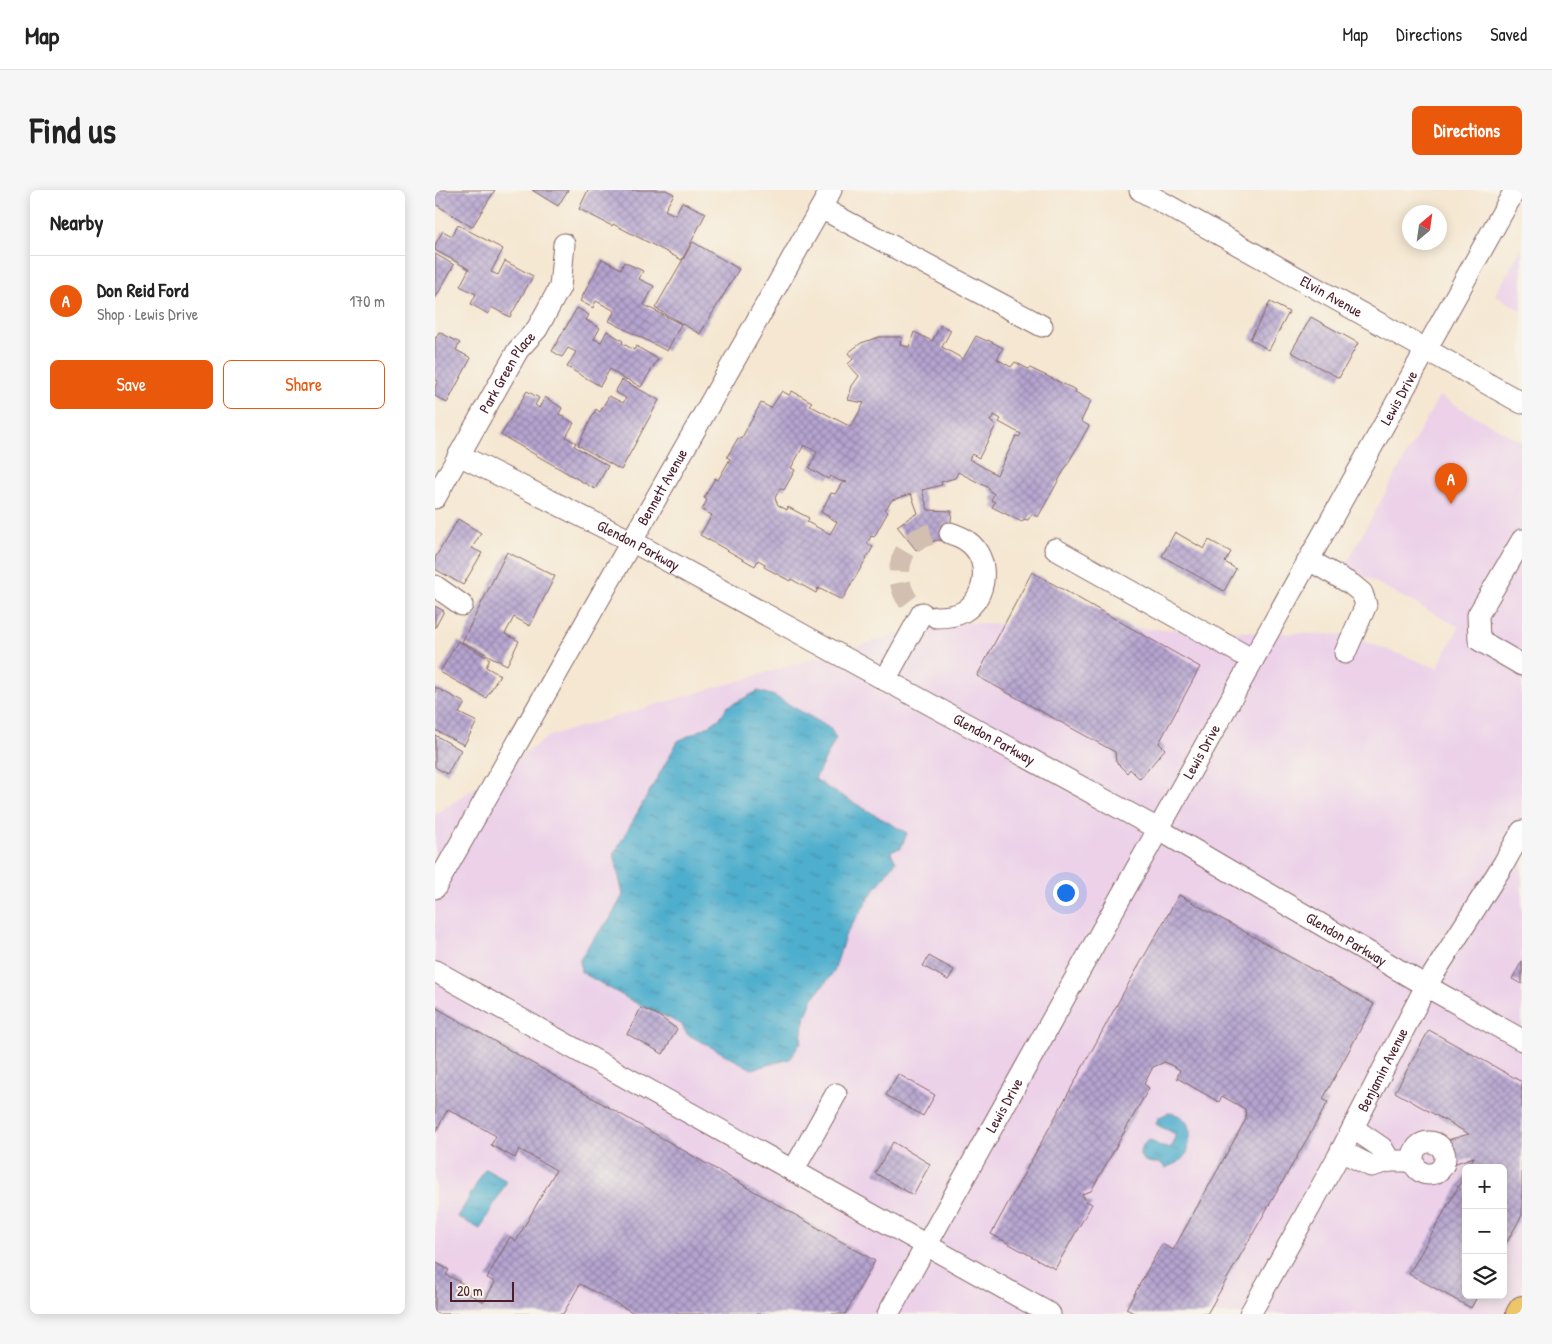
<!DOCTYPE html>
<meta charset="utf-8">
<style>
body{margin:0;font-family:"Patrick Hand",sans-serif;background:#f6f6f6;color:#222}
.controls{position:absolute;right:15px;bottom:15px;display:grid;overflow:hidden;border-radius:8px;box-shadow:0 2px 12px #0003}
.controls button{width:45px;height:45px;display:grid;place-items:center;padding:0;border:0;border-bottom:1px solid #e0e0e0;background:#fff;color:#222;font:25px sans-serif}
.compass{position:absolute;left:967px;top:15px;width:45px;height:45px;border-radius:50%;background:#fff;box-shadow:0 2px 12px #0003;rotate:29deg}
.scale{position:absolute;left:15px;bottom:12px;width:64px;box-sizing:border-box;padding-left:5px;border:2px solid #4a1f2b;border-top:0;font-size:14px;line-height:18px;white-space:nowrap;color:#4a1f2b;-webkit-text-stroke:4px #f7f3e8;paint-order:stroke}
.you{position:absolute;left:630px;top:702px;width:18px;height:18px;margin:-12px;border:4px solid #fff;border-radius:50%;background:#1a73e8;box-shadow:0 0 0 8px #1a73e833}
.badge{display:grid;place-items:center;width:32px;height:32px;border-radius:50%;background:#ea580c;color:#fff;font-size:16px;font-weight:700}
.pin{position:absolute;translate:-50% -41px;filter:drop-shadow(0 1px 2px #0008)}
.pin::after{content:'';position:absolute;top:26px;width:18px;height:15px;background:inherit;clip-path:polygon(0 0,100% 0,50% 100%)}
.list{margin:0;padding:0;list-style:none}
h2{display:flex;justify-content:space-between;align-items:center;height:65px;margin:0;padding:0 20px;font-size:21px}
h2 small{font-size:16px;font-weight:400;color:#767676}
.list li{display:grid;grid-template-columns:32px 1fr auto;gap:15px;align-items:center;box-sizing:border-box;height:90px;padding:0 20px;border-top:1px solid #e0e0e0}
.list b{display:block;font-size:19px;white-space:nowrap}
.list p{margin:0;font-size:16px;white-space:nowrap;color:#767676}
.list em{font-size:16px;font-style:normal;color:#767676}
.actions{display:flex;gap:10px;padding:15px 20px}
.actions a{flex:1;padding:11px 0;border:1px solid #ea580c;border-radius:8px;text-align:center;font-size:18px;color:#ea580c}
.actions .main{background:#ea580c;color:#fff}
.icon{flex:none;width:28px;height:28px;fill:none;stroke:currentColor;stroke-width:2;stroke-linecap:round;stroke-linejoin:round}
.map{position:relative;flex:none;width:1087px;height:1124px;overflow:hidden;border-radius:8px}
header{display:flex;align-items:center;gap:30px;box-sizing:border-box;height:70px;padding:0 25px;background:#fff;border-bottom:1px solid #e0e0e0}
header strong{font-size:24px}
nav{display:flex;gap:28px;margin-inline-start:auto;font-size:18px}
.intro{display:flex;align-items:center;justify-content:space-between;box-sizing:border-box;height:120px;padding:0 30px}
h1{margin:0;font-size:35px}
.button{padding:12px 22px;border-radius:8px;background:#ea580c;color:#fff;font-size:18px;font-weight:700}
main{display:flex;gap:30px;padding:0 30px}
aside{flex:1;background:#fff;border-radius:8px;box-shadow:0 2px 12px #0003}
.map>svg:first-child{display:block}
.built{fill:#ecd1e9;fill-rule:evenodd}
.water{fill:url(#water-ripples);stroke:#4c667c}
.building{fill:url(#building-cross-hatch);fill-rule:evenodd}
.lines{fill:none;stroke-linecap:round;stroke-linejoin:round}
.minor-tunnel{stroke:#d3bfb0;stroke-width:21;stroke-dasharray:21 11;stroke-linecap:butt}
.minor-casing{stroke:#866565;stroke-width:23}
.major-casing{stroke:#866565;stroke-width:28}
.minor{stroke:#fff;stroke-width:21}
.major{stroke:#ecc669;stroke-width:26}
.labels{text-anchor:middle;stroke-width:4.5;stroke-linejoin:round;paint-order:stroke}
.street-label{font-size:15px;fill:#4a1f2b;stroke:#f7f3e8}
</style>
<header>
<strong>Map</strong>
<nav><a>Map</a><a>Directions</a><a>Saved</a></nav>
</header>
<div class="intro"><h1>Find us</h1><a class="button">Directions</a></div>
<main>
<aside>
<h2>Nearby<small></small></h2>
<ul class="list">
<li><span class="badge">A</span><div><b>Don Reid Ford</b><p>Shop · Lewis Drive</p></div><em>170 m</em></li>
</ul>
<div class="actions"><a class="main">Save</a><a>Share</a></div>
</aside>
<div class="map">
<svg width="1087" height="1124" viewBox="0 0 1087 1124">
<defs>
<pattern id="water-ripples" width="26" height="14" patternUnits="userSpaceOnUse" patternTransform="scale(1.25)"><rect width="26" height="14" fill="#4eaecd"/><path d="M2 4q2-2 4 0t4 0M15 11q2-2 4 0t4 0" fill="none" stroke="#438da7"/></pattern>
<pattern id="building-cross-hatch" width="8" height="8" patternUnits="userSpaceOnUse" patternTransform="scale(1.25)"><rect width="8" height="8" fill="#b5a4d0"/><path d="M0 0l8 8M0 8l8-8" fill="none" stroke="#9585a9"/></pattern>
</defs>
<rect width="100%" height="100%" fill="#f7f3e8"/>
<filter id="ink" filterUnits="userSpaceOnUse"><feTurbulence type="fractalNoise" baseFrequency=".02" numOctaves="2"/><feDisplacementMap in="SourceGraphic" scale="10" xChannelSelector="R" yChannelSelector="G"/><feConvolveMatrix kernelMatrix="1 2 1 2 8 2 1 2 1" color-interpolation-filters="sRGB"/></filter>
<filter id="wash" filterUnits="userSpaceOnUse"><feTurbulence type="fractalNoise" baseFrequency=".0096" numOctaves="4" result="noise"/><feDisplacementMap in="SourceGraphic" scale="20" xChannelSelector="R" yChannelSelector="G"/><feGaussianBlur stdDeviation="1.12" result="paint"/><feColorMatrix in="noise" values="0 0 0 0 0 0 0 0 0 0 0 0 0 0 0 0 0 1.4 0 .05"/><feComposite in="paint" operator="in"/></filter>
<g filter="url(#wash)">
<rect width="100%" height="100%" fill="#f5e7d1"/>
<g class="built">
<path d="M 1087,57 L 1087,121 L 1060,105 Z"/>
<path d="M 1004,206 L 1087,252 L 1087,1124 L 0,1124 L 0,625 L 114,546 L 505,432 L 913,445 L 1002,478 L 1024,437 L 910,376 ZM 1031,978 L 1068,978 L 1068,1105 L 1031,1105 Z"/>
</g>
<g class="water">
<path d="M 323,501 L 339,506 L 395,538 L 401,548 L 380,589 L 393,598 L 472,643 L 466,658 L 457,660 L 456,663 L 461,671 L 437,703 L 410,746 L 399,782 L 378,808 L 368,833 L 366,852 L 355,869 L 317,879 L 252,844 L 246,834 L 199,812 L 146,782 L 145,769 L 157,750 L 175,729 L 188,705 L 179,664 L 243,551 L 272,537 L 284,529 L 292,517 Z"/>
<path d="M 733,923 C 751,924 758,938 754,954 C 753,960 752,965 748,969 C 743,973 736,975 730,978 L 726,973 C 722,973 717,973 713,972 C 700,968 705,955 714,950 C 725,955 739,967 740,945 C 734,939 728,939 721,934 L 723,928 Z"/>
<path d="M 50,979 L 72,991 L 45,1039 L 23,1027 Z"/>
</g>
<g id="blocks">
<g class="building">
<path d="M 3,0 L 60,0 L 37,37 L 0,14 L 0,4 Z"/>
<path d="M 97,0 L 133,0 L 123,16 Z"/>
<path d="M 153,0 L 231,0 L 239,4 L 230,20 L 240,25 L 247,12 L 271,23 L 247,70 L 178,34 L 177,36 L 144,19 Z"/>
<path d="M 23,35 L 68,59 L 56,82 L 63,85 L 70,71 L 98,86 L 75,127 L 56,117 L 53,124 L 36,114 L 41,104 L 25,96 L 34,79 L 0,60 L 0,55 L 8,41 L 17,46 Z"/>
<path d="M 258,52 L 304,79 L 265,144 L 220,118 Z"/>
<path d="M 0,64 L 19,75 L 0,109 Z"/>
<path d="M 167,69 L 186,79 L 189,72 L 208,81 L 204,89 L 219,96 L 209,115 L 246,134 L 232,161 L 174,131 L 180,121 L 161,111 L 158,118 L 145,111 Z"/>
<path d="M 835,112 L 854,122 L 834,160 L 815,149 Z"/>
<path d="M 142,118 L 154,125 L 151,130 L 165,138 L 159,149 L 166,152 L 172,141 L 188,151 L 187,153 L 199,160 L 201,156 L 223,169 L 206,197 L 192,189 L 191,190 L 186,187 L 175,179 L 165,196 L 132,177 L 141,162 L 133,158 L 127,167 L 117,161 Z"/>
<path d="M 876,127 L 923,153 L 904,188 L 856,162 Z"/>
<path d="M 506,135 L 516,140 L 507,157 L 528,169 L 541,146 L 552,151 L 553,150 L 568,158 L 562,169 L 576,177 L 580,172 L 593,179 L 595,178 L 641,200 L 640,202 L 656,211 L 646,231 L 654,236 L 603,327 L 597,324 L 593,330 L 589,329 L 587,332 L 557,317 L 560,312 L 556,310 L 559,304 L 554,300 L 554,298 L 523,282 L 520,288 L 506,292 L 507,295 L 487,300 L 493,320 L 517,321 L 514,351 L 503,350 L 496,352 L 481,360 L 462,336 L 477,326 L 483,323 L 476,304 L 457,310 L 450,320 L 453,322 L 439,347 L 436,346 L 432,354 L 438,357 L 407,410 L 383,398 L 381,403 L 356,389 L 355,391 L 329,377 L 330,374 L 323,370 L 320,376 L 265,345 L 277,325 L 267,320 L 272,310 L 269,308 L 280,288 L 283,290 L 295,269 L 292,267 L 303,248 L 306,249 L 326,213 L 336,218 L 347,201 L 354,205 L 357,201 L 377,212 L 374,215 L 416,237 L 429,213 L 413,210 L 417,196 L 424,186 L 413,174 L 418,169 L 413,163 L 426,153 L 444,147 L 467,147 L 465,155 L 474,157 L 479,142 L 497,151 ZM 559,225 L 566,229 L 564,232 L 586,244 L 584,247 L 581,246 L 562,285 L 534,269 L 537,264 L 544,268 L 561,235 L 555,231 ZM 369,255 L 382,262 L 374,278 L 393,289 L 395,286 L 405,291 L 412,292 L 407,293 L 400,304 L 396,303 L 386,322 L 402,332 L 395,344 L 372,332 L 374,328 L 353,317 L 352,320 L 343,315 L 340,308 L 345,298 L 349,300 L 360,280 L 356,278 Z"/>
<path d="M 4,142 L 25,153 L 21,160 L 36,168 L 12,213 L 0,206 L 0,197 L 3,191 L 0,189 L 0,147 L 1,148 Z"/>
<path d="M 187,190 L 224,210 L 186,280 L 143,255 L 161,219 L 165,222 L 174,206 L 188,213 L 191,208 L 180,202 Z"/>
<path d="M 92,201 L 104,208 L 100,215 L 104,218 L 110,207 L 127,218 L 124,224 L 139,233 L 131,247 L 141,253 L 139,256 L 173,276 L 160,299 L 66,245 Z"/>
<path d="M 23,329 L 46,343 L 37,358 L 47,363 L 28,395 L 0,379 L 0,368 Z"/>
<path d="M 740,342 L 769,359 L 774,350 L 796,362 L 790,372 L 801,379 L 789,401 L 727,366 Z"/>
<path d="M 72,362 L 120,386 L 95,436 L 79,427 L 70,444 L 84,451 L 72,475 L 27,452 Z"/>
<path d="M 597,382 L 765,477 L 724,553 L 730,559 L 705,589 L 695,579 L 692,583 L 681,572 L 680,562 L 542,486 Z"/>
<path d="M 0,416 L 9,421 L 0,438 Z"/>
<path d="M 23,451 L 55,469 L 51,477 L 65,485 L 51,508 L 5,482 Z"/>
<path d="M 0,497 L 30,513 L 24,523 L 42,532 L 29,555 L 0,540 Z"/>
<path d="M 0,545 L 26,560 L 12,584 L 0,577 Z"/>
<path d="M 744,705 L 939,814 L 888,909 L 893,912 L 772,1124 L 701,1124 L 691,1119 L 727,1054 L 738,1060 L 811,929 L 810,919 L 787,906 L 784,912 L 742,888 L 745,880 L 730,872 L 718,877 L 709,894 L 714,898 L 656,1001 L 647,1004 L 651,1011 L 657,1014 L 620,1079 L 556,1044 L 690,800 Z"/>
<path d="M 494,766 L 519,780 L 513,790 L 488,776 Z"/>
<path d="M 1087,771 L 1087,794 L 1077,789 Z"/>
<path d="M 0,817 L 440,1071 L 410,1124 L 201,1124 L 145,1094 L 128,1124 L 0,1124 L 0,1072 L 14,1080 L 11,1085 L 31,1095 L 28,1101 L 49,1112 L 60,1092 L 52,1088 L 75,1047 L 81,1051 L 121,980 L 84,959 L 80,968 L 56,955 L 61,946 L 13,919 L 0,943 Z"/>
<path d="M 206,818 L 221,824 L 242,839 L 228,864 L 192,844 Z"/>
<path d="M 994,840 L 1087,892 L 1087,1025 L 1068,1059 L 1068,978 L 1033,978 L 1039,967 L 1015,975 L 1009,951 L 1034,944 L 960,902 Z"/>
<path d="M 463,884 L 500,905 L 488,926 L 451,905 Z"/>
<path d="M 458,952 L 495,974 L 478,1005 L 440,983 Z"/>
<path d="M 1031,983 L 1031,1105 L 1043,1105 L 1036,1118 L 974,1084 Z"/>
</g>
</g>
</g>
<g filter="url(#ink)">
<use href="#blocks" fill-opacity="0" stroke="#866565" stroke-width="1"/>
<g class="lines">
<path class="minor-tunnel" d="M 501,427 C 497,426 491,425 486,422 C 463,410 457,375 475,355 C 485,345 501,342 515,343"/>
<g class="minor-casing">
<g id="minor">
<path id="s1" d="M 705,0 L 1087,213"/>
<path d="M 386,18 L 607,136"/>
<path id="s2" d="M 24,265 L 198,352 L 723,639 L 991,796 L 1087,850"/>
<path id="s3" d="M 0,308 L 83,160 L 102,139 L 125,97 L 129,54"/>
<path d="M 1087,350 L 1043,425 L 1044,450 L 1087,475"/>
<path d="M 620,359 L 818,470"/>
<path d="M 874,370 L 916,394 L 927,403 L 931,415 L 910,463"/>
<path d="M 0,396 L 27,415"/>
<path d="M 501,427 C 511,427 520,426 528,422 C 553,407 556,368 532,351 C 527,347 521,345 515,343"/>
<path d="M 450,490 L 487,423"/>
<path id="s4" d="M 0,698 L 396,0"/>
<path d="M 0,781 L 615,1124"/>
<path d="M 918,938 L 947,958 L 955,971"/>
<circle cx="994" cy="968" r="16"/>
<path d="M 906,961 L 936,976 L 955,971 L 977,971"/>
<path d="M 358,981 L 401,904"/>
<path id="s5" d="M 453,1124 L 1080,0"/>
<path id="s6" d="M 815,1124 L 903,967 L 991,796 L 1069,673 L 1087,641"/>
</g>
</g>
<g class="major-casing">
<path id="major" d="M 1084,1124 L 1087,1119"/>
</g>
<use href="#minor" class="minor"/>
<use href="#major" class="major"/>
</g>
</g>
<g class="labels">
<g class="street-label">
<text dy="5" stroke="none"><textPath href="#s1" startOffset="219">Elvin Avenue</textPath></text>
<text dy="5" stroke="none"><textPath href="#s3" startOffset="145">Park Green Place</textPath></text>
<text dy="5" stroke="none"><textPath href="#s5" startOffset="1049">Lewis Drive</textPath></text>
<text dy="5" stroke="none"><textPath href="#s4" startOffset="461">Bennett Avenue</textPath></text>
<text dy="5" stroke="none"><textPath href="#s2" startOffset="201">Glendon Parkway</textPath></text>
<text dy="5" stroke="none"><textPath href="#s2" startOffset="606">Glendon Parkway</textPath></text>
<text dy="5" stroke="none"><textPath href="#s5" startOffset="644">Lewis Drive</textPath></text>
<text dy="5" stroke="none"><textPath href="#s2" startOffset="1011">Glendon Parkway</textPath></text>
<text dy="5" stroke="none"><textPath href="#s6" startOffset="278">Benjamin Avenue</textPath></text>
<text dy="5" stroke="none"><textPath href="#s5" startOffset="239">Lewis Drive</textPath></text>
</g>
</g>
</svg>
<div class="controls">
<button>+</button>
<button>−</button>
<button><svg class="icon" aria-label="layers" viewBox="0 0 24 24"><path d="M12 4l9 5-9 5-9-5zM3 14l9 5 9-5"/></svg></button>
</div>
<svg class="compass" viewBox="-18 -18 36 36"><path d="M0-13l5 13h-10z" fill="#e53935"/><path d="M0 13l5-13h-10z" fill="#767676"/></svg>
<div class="scale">20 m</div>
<div class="you"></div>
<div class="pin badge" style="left:1016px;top:314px">A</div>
</div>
</main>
